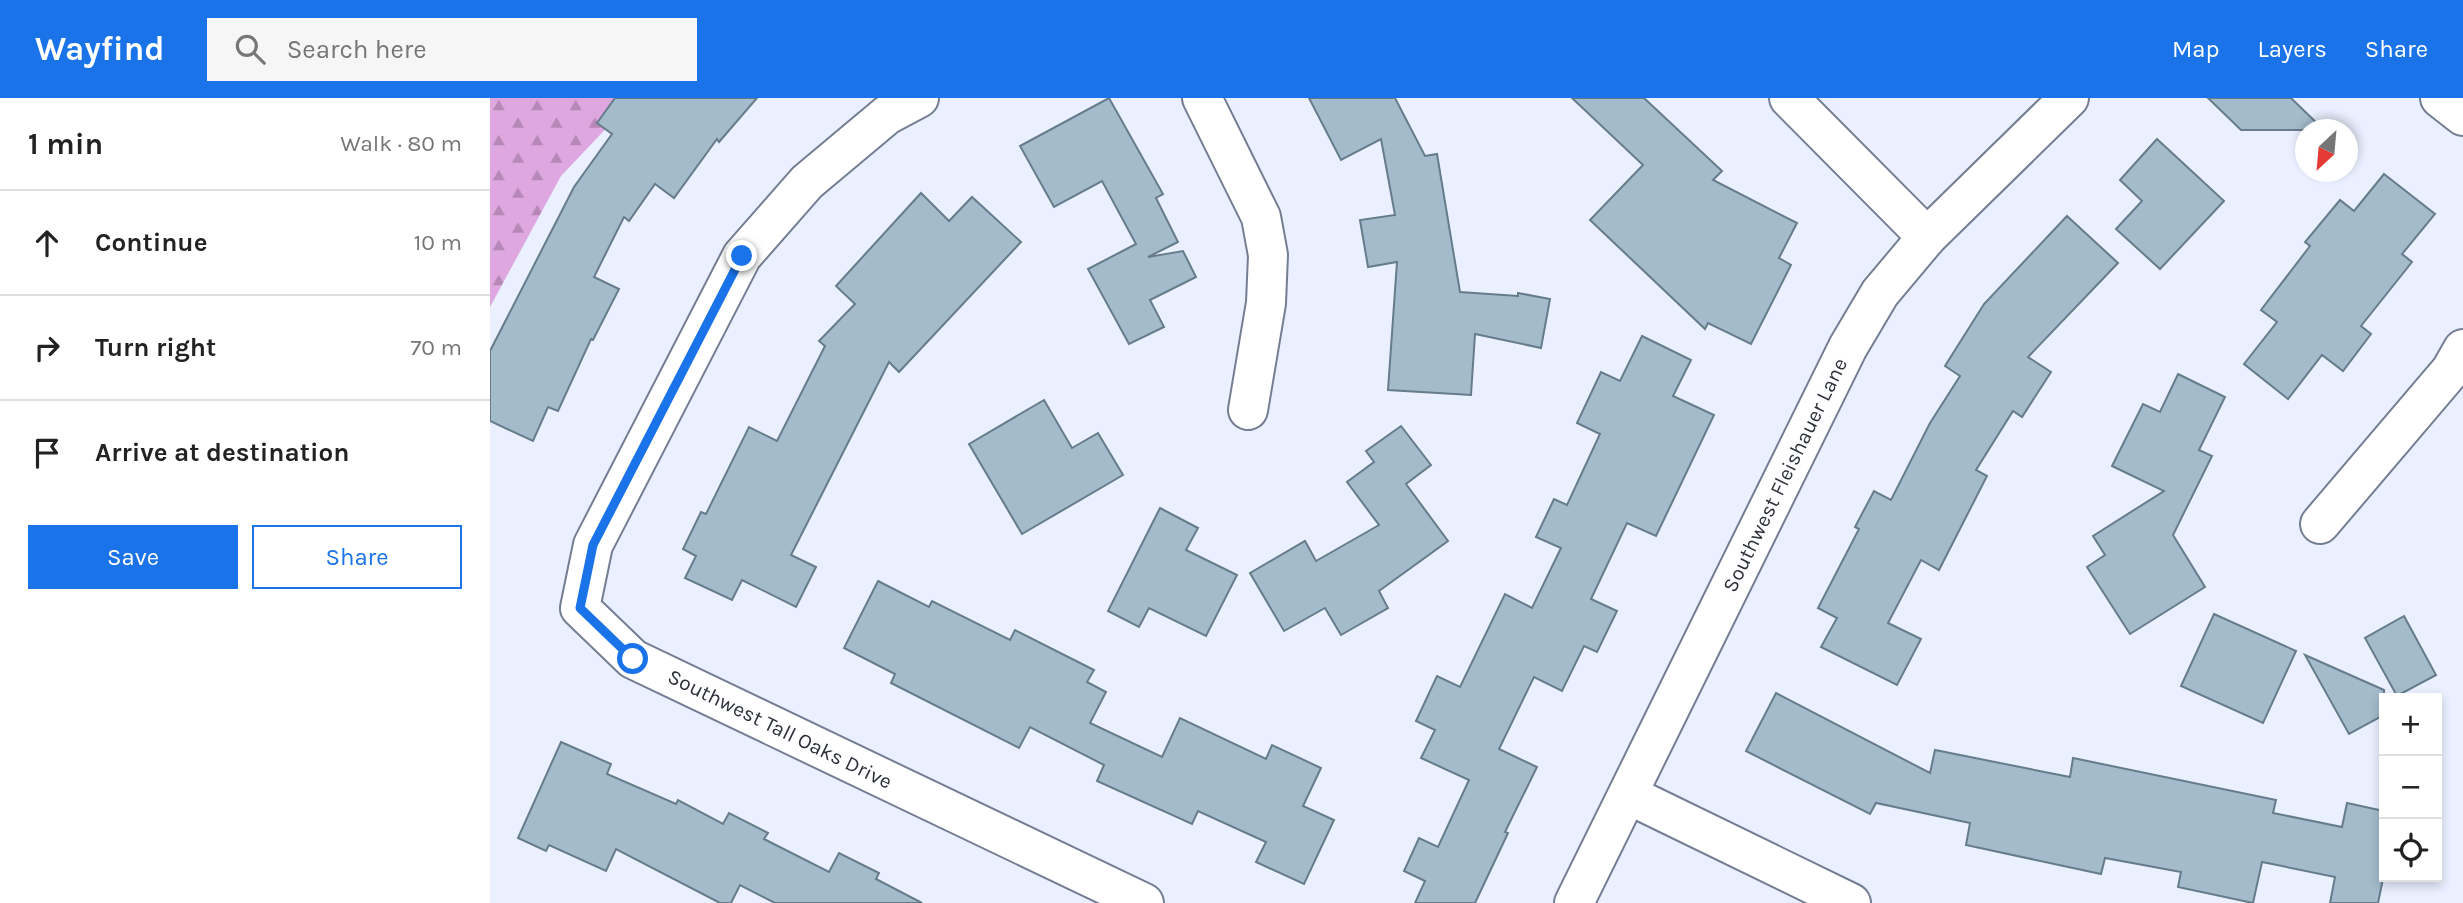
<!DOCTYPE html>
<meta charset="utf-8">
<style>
body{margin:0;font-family:Karla,sans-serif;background:#f6f6f6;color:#222}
.controls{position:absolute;right:21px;bottom:21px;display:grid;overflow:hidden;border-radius:0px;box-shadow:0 4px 10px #0003}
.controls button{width:63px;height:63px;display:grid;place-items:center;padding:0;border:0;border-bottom:2px solid #e0e0e0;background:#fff;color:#222;font:35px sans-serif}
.compass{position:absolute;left:1805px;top:21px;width:63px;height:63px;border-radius:50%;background:#fff;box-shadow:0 4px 10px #0003;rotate:206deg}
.stop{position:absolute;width:21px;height:21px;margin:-16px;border:5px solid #1a73e8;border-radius:50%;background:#fff}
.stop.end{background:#1a73e8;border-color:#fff;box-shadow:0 2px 7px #0008}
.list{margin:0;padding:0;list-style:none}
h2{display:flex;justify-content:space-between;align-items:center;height:91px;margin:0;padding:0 28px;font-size:30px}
h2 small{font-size:23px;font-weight:400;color:#767676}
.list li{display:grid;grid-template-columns:46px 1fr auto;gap:21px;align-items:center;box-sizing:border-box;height:105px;padding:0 28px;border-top:2px solid #e0e0e0}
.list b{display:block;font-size:26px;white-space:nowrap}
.list em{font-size:23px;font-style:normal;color:#767676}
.actions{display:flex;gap:14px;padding:21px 28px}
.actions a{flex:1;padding:16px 0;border:2px solid #1a73e8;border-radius:0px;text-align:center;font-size:24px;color:#1a73e8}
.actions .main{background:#1a73e8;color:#fff}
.icon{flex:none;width:38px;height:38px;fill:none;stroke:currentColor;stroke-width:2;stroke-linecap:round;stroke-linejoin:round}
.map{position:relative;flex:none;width:1973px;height:805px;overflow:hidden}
header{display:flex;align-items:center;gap:42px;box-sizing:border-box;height:98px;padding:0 35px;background:#1a73e8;color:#fff}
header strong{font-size:33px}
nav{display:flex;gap:38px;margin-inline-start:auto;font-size:24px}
.search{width:490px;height:63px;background:#f6f6f6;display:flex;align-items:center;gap:18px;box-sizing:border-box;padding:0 24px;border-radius:0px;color:#767676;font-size:26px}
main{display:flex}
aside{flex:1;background:#fff}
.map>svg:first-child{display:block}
.forest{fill:url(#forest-firs)}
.building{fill:#a3bbcb;stroke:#667c8b;stroke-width:2}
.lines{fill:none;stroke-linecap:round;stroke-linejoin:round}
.minor-casing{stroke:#747e93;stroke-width:42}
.minor{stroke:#fff;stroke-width:38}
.route{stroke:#1a73e8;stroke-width:9}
.labels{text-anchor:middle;stroke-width:6;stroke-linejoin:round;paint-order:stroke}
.street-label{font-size:21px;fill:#2c3039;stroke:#fefefe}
</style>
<header>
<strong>Wayfind</strong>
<div class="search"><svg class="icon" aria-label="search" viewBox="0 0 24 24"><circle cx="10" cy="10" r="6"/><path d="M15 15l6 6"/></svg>Search here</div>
<nav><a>Map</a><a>Layers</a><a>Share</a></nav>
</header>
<main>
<aside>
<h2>1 min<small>Walk · 80 m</small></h2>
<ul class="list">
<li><svg class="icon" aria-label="ahead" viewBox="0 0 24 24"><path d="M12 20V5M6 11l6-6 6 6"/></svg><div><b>Continue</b></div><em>10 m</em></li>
<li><svg class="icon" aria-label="right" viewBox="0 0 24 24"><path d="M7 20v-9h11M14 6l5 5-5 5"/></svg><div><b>Turn right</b></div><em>70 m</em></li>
<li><svg class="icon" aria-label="arrive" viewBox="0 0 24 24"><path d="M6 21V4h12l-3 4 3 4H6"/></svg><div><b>Arrive at destination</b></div></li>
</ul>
<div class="actions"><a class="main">Save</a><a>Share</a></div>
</aside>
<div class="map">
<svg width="1973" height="805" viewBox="0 0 1973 805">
<defs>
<pattern id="forest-firs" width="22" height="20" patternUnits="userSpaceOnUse" patternTransform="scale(1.75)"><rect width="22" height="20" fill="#dfa7e0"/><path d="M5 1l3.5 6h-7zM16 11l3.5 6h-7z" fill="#b588b7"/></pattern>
</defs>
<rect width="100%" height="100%" fill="#eaf0ff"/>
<path class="forest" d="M 0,0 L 145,0 L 71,78 L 0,209 Z"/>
<g class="building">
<path d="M 125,0 L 267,0 L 229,44 L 227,41 L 184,100 L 165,86 L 139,123 L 134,119 L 104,179 L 129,191 L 103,242 L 101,241 L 68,313 L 58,309 L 43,343 L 0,323 L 0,253 L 84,89 L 122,36 L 107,25 Z"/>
<path d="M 619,0 L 673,96 L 666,100 L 688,144 L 658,159 L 693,153 L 706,179 L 660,202 L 674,229 L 639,246 L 598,171 L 646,146 L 612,83 L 564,109 L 530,48 Z"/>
<path d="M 819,0 L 905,0 L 935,58 L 947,56 L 970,194 L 1028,198 L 1028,195 L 1060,201 L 1051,250 L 985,236 L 981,297 L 898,292 L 907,164 L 878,169 L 870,122 L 905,117 L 891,41 L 851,62 Z"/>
<path d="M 1082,0 L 1154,0 L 1232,73 L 1223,82 L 1307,125 L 1289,160 L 1301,167 L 1261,246 L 1218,225 L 1215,231 L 1100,122 L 1153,67 Z"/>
<path d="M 1718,0 L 1801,0 L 1834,32 L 1751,32 Z"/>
<path d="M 1667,41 L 1734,103 L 1670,171 L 1626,131 L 1652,103 L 1630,82 Z"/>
<path d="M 1894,76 L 1945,116 L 1912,156 L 1922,164 L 1871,228 L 1881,236 L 1853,273 L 1832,257 L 1798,301 L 1754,266 L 1787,224 L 1771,212 L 1820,148 L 1815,144 L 1850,102 L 1864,113 Z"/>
<path d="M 431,95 L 459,123 L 482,99 L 531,144 L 409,274 L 399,264 L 301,457 L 326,469 L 306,509 L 252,482 L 242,502 L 195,480 L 206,458 L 193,451 L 211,414 L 216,416 L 259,329 L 287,343 L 335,248 L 329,243 L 365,206 L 346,188 Z"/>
<path d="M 1577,118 L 1628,165 L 1538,259 L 1561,274 L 1532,319 L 1523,313 L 1486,372 L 1497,378 L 1449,472 L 1431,462 L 1398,525 L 1431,541 L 1407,587 L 1331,549 L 1347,520 L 1328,510 L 1369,431 L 1365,429 L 1384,393 L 1401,402 L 1440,325 L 1470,278 L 1455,268 L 1494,206 Z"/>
<path d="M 1152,238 L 1201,262 L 1183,298 L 1224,317 L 1166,438 L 1137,425 L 1101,501 L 1127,513 L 1107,554 L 1094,548 L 1072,593 L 1044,579 L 1009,651 L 1047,669 L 1015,734 L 1018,735 L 985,805 L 925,805 L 935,783 L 914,773 L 929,740 L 948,749 L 979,682 L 931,660 L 945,632 L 926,623 L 947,578 L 970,589 L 1015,496 L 1042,510 L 1071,450 L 1046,439 L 1064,401 L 1077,407 L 1110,336 L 1087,325 L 1111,274 L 1130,283 Z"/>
<path d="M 1688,276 L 1735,299 L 1709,352 L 1722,358 L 1683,437 L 1715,489 L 1640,536 L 1597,469 L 1615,457 L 1603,438 L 1674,393 L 1622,368 L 1653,306 L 1670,314 Z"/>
<path d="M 554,302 L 582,350 L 608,335 L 633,377 L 532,436 L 479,346 Z"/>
<path d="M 911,328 L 941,367 L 916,386 L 958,443 L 889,493 L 898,510 L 851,537 L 835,510 L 794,533 L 760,475 L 815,443 L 826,463 L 889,427 L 857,384 L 884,364 L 876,353 Z"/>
<path d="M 670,410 L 708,430 L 696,452 L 747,477 L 716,538 L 659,510 L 649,529 L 618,513 Z"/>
<path d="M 388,483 L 439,509 L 442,503 L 520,542 L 525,532 L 604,572 L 597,584 L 616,594 L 600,625 L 672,659 L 690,620 L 776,661 L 782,647 L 831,670 L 813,708 L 844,722 L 814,786 L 766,764 L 776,744 L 708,713 L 702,726 L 607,683 L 614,667 L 540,629 L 529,650 L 401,585 L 405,576 L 354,550 Z"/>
<path d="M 1724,516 L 1806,553 L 1773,625 L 1691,588 Z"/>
<path d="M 1914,518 L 1946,577 L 1907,598 L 1875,540 Z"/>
<path d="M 1815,557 L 1894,592 L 1894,617 L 1859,636 Z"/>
<path d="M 1286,595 L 1440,675 L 1445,652 L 1580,679 L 1583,660 L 1786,702 L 1783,715 L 1852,729 L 1857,705 L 1894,713 L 1894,776 L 1888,805 L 1840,805 L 1845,779 L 1772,764 L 1763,805 L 1688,789 L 1691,774 L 1615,760 L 1611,776 L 1476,747 L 1480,725 L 1386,705 L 1380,716 L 1256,653 Z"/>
<path d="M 71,644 L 121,666 L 117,676 L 186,706 L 188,702 L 233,726 L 239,715 L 278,735 L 274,741 L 339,774 L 349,755 L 389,775 L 386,781 L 432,805 L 285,805 L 250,787 L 241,805 L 230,805 L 126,751 L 116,773 L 59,747 L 56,753 L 28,740 Z"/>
</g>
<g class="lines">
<g class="minor-casing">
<g id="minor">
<path d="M 429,0 L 397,17 L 317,84 L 252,158 L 103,447 L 90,510 L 143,561 L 654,805"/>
<path d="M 712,0 L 771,119 L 778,157 L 776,205 L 758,312"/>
<path d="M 1299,0 L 1437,139"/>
<path d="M 1950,0 L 1973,18"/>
<path d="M 1830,426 L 1961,272 L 1973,251"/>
<path d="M 1139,697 L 1361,805"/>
<path d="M 1084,805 L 1358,249 L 1390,195 L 1437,139 L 1579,0"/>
</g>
</g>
<use href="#minor" class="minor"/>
</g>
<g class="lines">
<path class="route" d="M 143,561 L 90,510 L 103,447 L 252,158"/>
</g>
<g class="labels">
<g class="street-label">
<text transform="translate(1295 377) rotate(-64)" y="7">Southwest Fleishauer Lane</text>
<text transform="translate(290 631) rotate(26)" y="7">Southwest Tall Oaks Drive</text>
</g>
</g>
</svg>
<div class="controls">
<button>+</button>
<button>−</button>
<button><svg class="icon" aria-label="locate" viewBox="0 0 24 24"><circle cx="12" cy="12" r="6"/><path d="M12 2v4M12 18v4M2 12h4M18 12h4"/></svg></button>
</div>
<svg class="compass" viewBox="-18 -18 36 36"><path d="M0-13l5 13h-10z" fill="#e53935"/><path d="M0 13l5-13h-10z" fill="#767676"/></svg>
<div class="stop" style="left:143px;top:561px"></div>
<div class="stop end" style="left:252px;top:158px"></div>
</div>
</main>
